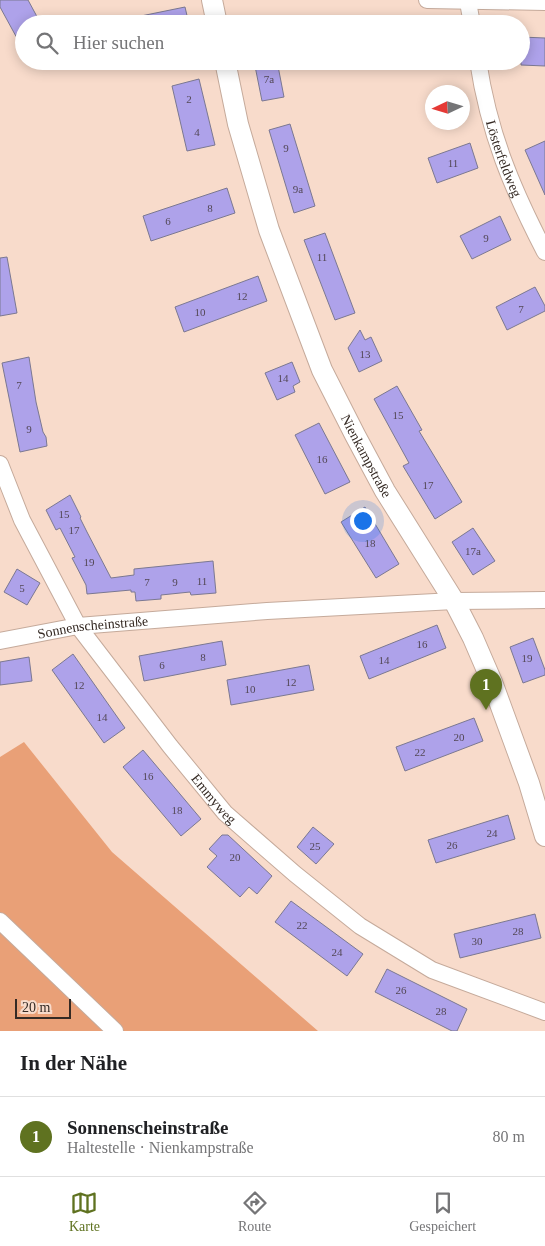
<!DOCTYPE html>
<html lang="de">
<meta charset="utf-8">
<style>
body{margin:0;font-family:"Times New Roman",serif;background:#f2f2f2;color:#202124}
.compass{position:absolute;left:425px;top:85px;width:45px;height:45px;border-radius:50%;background:#fff;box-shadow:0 2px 12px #0003;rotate:266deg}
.scale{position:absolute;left:15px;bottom:12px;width:56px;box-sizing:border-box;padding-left:5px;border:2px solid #352a24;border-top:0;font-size:14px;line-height:18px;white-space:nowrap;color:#352a24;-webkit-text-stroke:4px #f8dbcb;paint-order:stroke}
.you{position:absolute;left:362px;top:520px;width:18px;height:18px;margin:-12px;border:4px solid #fff;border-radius:50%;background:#1a73e8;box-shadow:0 0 0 8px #1a73e833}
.badge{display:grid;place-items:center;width:32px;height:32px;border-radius:50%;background:#5f7220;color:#fff;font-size:16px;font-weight:700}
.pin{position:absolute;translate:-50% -41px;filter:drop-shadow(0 1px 2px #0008)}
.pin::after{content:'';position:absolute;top:26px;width:18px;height:15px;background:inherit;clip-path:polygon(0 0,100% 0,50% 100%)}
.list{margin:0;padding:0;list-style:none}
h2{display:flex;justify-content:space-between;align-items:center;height:65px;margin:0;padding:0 20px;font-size:21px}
h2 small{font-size:16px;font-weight:400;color:#757577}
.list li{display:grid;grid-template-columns:32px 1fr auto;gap:15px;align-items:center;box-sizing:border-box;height:80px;padding:0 20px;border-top:1px solid #e0e0e0}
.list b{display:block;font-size:19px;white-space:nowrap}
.list p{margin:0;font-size:16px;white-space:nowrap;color:#757577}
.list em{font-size:16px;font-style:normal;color:#757577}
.icon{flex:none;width:28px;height:28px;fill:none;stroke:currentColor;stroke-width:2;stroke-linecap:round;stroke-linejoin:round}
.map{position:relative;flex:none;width:545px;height:1031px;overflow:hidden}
.search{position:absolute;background:#fff;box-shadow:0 2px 12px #0003;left:15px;right:15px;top:15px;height:55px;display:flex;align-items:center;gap:12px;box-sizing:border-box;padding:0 18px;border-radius:28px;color:#757577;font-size:19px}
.sheet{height:145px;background:#fff}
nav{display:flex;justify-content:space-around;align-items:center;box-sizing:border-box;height:70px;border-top:1px solid #e0e0e0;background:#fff;font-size:14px;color:#757577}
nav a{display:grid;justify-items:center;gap:2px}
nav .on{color:#5f7220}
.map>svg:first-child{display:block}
.forest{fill:#e9a077}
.building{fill:#aea2ea;stroke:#7b7891}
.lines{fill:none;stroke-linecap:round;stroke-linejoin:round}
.minor-casing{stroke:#c5aa9b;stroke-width:18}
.tertiary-casing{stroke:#c5aa9b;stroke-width:22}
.minor{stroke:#fff;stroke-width:16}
.tertiary{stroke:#fff;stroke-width:20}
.labels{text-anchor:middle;stroke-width:4.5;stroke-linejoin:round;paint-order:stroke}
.number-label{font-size:11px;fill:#534856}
.street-label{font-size:14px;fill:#352a24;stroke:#f8dbcb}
</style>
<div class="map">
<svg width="545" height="1031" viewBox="0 0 545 1031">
<rect width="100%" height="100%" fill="#f8dbcb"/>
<path class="forest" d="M 24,742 L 112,852 L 318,1031 L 0,1031 L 0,757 Z"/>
<g class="building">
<path d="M 0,0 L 28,0 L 41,24 L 24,24 L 24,51 L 0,7 Z"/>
<path d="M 185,7 L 189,24 L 137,24 L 136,17 Z"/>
<path d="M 521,37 L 545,38 L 545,66 L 521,65 Z"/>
<path d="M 254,61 L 277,61 L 284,97 L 262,101 Z"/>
<path d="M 199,79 L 215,145 L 187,151 L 172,86 Z"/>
<path d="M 290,124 L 315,206 L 294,213 L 269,130 Z"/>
<path d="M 545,141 L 545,195 L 525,150 Z"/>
<path d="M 470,143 L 478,168 L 437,183 L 428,158 Z"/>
<path d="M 227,188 L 235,213 L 151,241 L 143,216 Z"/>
<path d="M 500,216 L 511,240 L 472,259 L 460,236 Z"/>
<path d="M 325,233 L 355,313 L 335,320 L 304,240 Z"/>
<path d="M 7,257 L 17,313 L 0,316 L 0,258 Z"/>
<path d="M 258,276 L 267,301 L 184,332 L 175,307 Z"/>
<path d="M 535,287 L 545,306 L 545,311 L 507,330 L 496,307 Z"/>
<path d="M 360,330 L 365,340 L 371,337 L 382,361 L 359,372 L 348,348 Z"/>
<path d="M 29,357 L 36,402 L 43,432 L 46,437 L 47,446 L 20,452 L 2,363 Z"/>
<path d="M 292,362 L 300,382 L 293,386 L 295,392 L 277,400 L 265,373 Z"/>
<path d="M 397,386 L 422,430 L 419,431 L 462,502 L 435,519 L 403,466 L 409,463 L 374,399 Z"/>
<path d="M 319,423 L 350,482 L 325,494 L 295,435 Z"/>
<path d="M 70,495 L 81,517 L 80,518 L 87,532 L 111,578 L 134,575 L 134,569 L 213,561 L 216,593 L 191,595 L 190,592 L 161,595 L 161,599 L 136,601 L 135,592 L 131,592 L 131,590 L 87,594 L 86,585 L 72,558 L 75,557 L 60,528 L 56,530 L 46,510 Z"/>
<path d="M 365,507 L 399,564 L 376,578 L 341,522 Z"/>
<path d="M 473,528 L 495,561 L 473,575 L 452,542 Z"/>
<path d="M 17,569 L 40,583 L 27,605 L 4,592 Z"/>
<path d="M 437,625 L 446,648 L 369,679 L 360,656 Z"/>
<path d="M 533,638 L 545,670 L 545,675 L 523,683 L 510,647 Z"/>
<path d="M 222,641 L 226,665 L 144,681 L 139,656 Z"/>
<path d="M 73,654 L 125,728 L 104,743 L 52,670 Z"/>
<path d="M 29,657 L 32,681 L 0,685 L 0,662 Z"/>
<path d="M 309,665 L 314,690 L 231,705 L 227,680 Z"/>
<path d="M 474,718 L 483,741 L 405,771 L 396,747 Z"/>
<path d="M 143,750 L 201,819 L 181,836 L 123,767 Z"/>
<path d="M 508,815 L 515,839 L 436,863 L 428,840 Z"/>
<path d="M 313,827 L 334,844 L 316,864 L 297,847 Z"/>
<path d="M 222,835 L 228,835 L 272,876 L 257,894 L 249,887 L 240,897 L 207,867 L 217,856 L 209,849 Z"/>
<path d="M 291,901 L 363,954 L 347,976 L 275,922 Z"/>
<path d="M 535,914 L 541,938 L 460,958 L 454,934 Z"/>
<path d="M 387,969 L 467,1009 L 457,1031 L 452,1031 L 375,992 Z"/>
</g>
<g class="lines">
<g class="minor-casing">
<g id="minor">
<path d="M 427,0 L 545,2"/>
<path d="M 468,2 L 472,24"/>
<path id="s1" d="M 478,61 C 489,134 512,188 545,252"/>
<path id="s2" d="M 0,464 L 22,520 L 78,626 L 170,746 L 225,813 L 295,874 L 360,926 L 432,970 L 545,1012"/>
<path id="s3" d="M 0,641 L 78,626 L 267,611 L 454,601 L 545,600"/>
<path d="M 0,921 L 115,1031"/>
</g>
</g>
<g class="tertiary-casing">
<g id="tertiary">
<path d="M 212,0 L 217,24"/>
<path id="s4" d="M 225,61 L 238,124 L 269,230 L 322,370 L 355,435 L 385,491 L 454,601 L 473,638 L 492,682 L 529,783 L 545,836"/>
</g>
</g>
<use href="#minor" class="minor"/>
<use href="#tertiary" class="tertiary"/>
</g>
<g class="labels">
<g class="number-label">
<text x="269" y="83">7a</text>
<text x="189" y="103">2</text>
<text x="197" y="136">4</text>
<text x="286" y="152">9</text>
<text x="453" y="167">11</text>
<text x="298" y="193">9a</text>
<text x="210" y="212">8</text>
<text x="168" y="225">6</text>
<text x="486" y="242">9</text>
<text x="322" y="261">11</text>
<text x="242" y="300">12</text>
<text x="521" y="313">7</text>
<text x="200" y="316">10</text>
<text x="365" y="358">13</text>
<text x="283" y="382">14</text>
<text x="19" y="389">7</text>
<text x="398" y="419">15</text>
<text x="29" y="433">9</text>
<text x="322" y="463">16</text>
<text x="428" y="489">17</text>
<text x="64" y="518">15</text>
<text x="74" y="534">17</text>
<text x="370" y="547">18</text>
<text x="473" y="555">17a</text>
<text x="89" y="566">19</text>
<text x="202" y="585">11</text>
<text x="147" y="586">7</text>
<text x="175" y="586">9</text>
<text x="22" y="592">5</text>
<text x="422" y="648">16</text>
<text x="203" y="661">8</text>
<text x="527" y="662">19</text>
<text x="384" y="664">14</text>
<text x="162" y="669">6</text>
<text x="291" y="686">12</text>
<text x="79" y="689">12</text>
<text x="250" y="693">10</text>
<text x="102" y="721">14</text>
<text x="459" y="741">20</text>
<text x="420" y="756">22</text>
<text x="148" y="780">16</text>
<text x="177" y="814">18</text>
<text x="492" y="837">24</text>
<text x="452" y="849">26</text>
<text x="315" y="850">25</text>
<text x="235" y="861">20</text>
<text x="302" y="929">22</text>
<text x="518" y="935">28</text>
<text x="477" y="945">30</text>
<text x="337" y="956">24</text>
<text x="401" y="994">26</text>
<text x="441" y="1015">28</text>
</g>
<g class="street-label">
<text dy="5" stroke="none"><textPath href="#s1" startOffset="101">Lösterfeldweg</textPath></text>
<text dy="5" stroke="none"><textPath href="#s4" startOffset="421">Nienkampstraße</textPath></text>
<text dy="5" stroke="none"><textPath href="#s3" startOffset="94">Sonnenscheinstraße</textPath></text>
<text dy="5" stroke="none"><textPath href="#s2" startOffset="400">Emmyweg</textPath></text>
</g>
</g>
</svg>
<svg class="compass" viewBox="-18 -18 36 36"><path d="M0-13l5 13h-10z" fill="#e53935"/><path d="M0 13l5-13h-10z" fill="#757577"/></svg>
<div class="scale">20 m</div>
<div class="you"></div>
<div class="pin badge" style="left:486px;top:710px">1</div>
<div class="search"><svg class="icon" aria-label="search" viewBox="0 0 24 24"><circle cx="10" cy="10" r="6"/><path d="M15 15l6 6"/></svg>Hier suchen</div>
</div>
<section class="sheet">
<h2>In der Nähe<small></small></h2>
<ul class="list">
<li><span class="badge">1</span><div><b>Sonnenscheinstraße</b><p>Haltestelle · Nienkampstraße</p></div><em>80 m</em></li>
</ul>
</section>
<nav>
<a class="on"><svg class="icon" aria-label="map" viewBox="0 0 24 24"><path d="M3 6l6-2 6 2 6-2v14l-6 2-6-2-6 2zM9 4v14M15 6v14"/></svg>Karte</a>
<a><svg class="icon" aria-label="directions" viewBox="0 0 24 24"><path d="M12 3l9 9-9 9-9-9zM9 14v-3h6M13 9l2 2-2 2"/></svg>Route</a>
<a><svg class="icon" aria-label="saved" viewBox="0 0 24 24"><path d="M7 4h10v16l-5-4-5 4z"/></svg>Gespeichert</a>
</nav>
